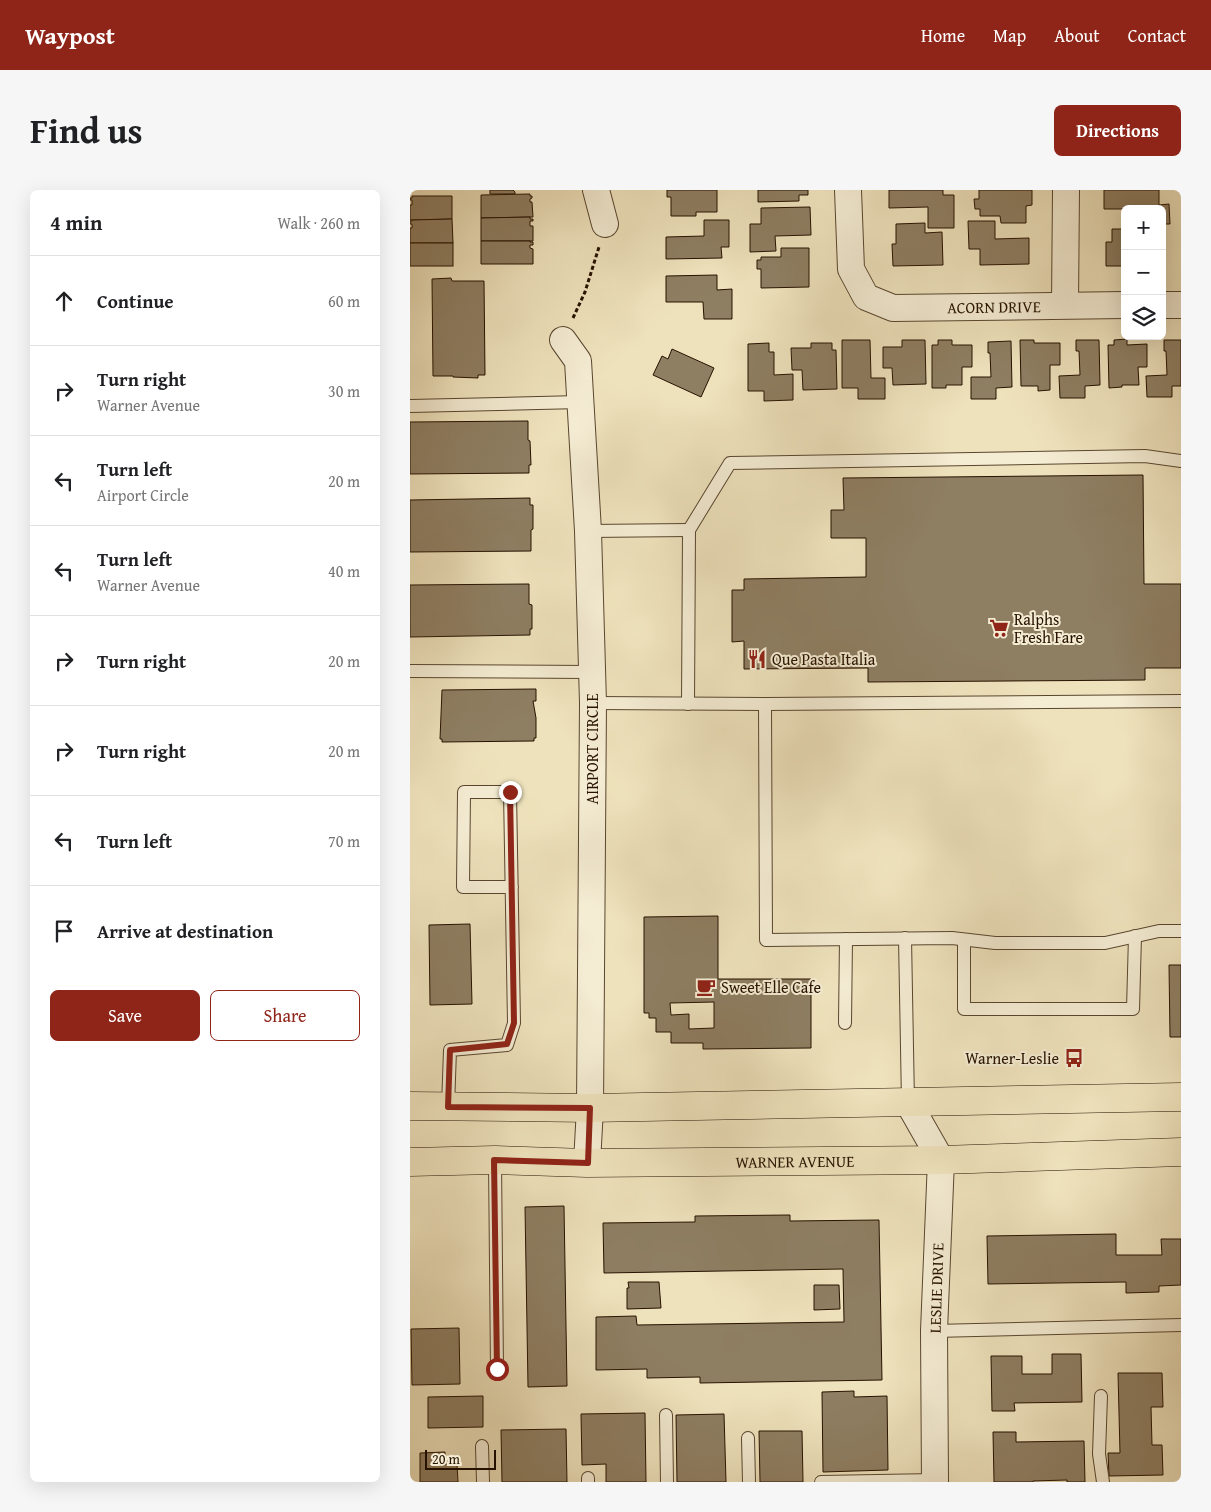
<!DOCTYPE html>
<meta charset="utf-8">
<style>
body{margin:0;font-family:"Gentium Book Plus",serif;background:#f6f6f6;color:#202124}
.controls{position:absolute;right:15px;top:15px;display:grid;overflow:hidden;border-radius:8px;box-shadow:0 5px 20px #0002}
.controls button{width:45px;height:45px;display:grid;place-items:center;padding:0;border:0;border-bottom:1px solid #e0e0e0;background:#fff;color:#202124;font:25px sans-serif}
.scale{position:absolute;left:15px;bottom:12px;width:71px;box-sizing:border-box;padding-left:5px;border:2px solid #271200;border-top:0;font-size:14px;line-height:18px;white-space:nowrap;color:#271200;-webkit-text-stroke:4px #f4ecd3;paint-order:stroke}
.stop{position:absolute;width:15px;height:15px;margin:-11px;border:4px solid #8f2418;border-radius:50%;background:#fff}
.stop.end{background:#8f2418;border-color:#fff;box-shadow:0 1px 5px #0008}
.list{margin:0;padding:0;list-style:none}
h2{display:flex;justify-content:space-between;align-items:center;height:65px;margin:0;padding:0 20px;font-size:21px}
h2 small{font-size:16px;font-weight:400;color:#757577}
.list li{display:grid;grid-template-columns:32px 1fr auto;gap:15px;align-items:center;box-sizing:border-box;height:90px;padding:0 20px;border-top:1px solid #e0e0e0}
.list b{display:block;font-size:19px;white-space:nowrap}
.list p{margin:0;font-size:16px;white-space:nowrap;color:#757577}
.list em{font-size:16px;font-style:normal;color:#757577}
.actions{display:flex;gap:10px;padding:15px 20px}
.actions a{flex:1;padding:11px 0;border:1px solid #8f2418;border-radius:8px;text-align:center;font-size:18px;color:#8f2418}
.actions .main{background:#8f2418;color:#fff}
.icon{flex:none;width:28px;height:28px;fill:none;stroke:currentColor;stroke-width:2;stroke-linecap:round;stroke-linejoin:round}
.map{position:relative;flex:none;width:771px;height:1292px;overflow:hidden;border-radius:8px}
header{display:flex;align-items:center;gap:30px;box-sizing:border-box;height:70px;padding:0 25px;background:#8f2418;color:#fff}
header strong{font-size:24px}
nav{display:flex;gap:28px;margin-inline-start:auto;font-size:18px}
.intro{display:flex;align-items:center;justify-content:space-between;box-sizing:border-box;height:120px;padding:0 30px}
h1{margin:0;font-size:35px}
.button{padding:12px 22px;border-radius:8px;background:#8f2418;color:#fff;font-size:18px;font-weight:700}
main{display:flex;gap:30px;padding:0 30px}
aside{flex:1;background:#fff;border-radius:8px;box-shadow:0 5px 20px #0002}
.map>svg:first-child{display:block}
.building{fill:#8e7e62;stroke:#271200;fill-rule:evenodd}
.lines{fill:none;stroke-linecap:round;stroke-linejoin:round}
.service-casing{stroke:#59462f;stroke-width:14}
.minor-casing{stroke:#59462f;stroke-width:28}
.primary-casing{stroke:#271200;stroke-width:29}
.path{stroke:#271200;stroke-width:3;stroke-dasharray:4 2.5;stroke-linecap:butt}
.service{stroke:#f4ecd3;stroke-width:12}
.minor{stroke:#f4ecd3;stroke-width:26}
.primary{stroke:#eee2bc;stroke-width:28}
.route{stroke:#8f2418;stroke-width:6}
.labels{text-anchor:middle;stroke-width:4;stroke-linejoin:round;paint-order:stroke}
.street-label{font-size:16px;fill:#271200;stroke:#f4ecd3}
.poi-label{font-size:16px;fill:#271200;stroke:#f4ecd3;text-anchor:start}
</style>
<header>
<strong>Waypost</strong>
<nav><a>Home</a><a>Map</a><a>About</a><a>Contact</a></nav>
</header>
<div class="intro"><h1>Find us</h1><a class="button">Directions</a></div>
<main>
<aside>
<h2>4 min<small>Walk · 260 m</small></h2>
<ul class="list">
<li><svg class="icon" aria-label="ahead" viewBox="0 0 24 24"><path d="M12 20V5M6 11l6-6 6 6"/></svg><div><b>Continue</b></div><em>60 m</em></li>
<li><svg class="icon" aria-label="right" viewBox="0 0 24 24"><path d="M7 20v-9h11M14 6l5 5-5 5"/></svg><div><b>Turn right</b><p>Warner Avenue</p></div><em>30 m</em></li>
<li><svg class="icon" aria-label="left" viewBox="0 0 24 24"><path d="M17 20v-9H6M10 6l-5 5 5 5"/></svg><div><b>Turn left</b><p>Airport Circle</p></div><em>20 m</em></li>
<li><svg class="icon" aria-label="left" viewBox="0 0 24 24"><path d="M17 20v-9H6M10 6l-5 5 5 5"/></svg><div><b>Turn left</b><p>Warner Avenue</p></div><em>40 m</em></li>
<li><svg class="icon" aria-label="right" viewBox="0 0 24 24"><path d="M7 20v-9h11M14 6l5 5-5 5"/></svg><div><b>Turn right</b></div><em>20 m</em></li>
<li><svg class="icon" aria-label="right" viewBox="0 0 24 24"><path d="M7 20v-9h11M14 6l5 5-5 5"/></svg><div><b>Turn right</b></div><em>20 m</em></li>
<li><svg class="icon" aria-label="left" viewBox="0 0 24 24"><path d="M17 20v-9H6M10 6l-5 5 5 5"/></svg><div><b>Turn left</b></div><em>70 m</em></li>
<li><svg class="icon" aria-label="arrive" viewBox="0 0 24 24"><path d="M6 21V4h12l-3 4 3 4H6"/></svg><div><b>Arrive at destination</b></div></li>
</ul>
<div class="actions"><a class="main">Save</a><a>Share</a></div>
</aside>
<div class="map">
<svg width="771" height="1292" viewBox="0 0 771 1292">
<rect width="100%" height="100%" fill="#eee2bc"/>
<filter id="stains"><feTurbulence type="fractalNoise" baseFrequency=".004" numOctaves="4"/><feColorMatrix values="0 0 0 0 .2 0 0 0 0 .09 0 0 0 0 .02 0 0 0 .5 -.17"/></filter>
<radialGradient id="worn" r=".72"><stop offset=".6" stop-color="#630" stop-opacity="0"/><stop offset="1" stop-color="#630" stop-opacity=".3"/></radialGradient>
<g class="building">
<path d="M 80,0 L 103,0 L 105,2 L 105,4 L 80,4 Z"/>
<path d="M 257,0 L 307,0 L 307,22 L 286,22 L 286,26 L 261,26 L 261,7 L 257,7 Z"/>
<path d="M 348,0 L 398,0 L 398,5 L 389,5 L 389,11 L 348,12 Z"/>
<path d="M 479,0 L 533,0 L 533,5 L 544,5 L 544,38 L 518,38 L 518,17 L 479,18 Z"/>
<path d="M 569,0 L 622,0 L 622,15 L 616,16 L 616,33 L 591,33 L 590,26 L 570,26 L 570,19 L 565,19 L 564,9 L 569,9 Z"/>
<path d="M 694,0 L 749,0 L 749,15 L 759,14 L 760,34 L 752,34 L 752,19 L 694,19 Z"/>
<path d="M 120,4 L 120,6 L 122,6 L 122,8 L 120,9 L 120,12 L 122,12 L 123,27 L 71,28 L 71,5 Z"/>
<path d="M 2,6 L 42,6 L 42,29 L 0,30 L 0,15 L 2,15 L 2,10 L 0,10 L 0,8 L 2,8 Z"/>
<path d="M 400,17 L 401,45 L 365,46 L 366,61 L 340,62 L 340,34 L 351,34 L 351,18 Z"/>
<path d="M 120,27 L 120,29 L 123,29 L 123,31 L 120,31 L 120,36 L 123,36 L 123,51 L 71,51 L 71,28 Z"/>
<path d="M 42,29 L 43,53 L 0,53 L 0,38 L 2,38 L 2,34 L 0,34 L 0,31 L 2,31 L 2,30 Z"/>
<path d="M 294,30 L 319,30 L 319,57 L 311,57 L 312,68 L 256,69 L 256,47 L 294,46 Z"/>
<path d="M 558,31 L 585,31 L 585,49 L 619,48 L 619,74 L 570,75 L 570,59 L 559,59 Z"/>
<path d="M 515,33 L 515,43 L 532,42 L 533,75 L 483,76 L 482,54 L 486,54 L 486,34 Z"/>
<path d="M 702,39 L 715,39 L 715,76 L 696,76 L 696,52 L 702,52 Z"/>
<path d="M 71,51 L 120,51 L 120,52 L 123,52 L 123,55 L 120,55 L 120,58 L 123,59 L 123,74 L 71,74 Z"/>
<rect x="0" y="53" width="43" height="23"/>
<path d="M 371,58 L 399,58 L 399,97 L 351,98 L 351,79 L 347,79 L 347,70 L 351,70 L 351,67 L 371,67 Z"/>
<path d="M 307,85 L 307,100 L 322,99 L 322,129 L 294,129 L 293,112 L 256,112 L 256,86 Z"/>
<path d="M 41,88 L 42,91 L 74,91 L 75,185 L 68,185 L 68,188 L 43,187 L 43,186 L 23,186 L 22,89 Z"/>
<path d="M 717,149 L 717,155 L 737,154 L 737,177 L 728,177 L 729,195 L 712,195 L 712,197 L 699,198 L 698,155 L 704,155 L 704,150 Z"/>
<path d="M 432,150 L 460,150 L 461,188 L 475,188 L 475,209 L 448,209 L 448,198 L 432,198 Z"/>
<path d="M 492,150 L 515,150 L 516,194 L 483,195 L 482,178 L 473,178 L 473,157 L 492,157 Z"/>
<path d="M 528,150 L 542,150 L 542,155 L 562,155 L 562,177 L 552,177 L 552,195 L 536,195 L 536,198 L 522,198 L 522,155 L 528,155 Z"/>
<path d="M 610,150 L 624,150 L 624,153 L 650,153 L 650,175 L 640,175 L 640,200 L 628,201 L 628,196 L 611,196 Z"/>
<path d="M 666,150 L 689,150 L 690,195 L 675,196 L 675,208 L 650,208 L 649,186 L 670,185 L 669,161 L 666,161 Z"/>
<path d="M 754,150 L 771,150 L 771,196 L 762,196 L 762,207 L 737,207 L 736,186 L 757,185 L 756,161 L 754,161 Z"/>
<path d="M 601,151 L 602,197 L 586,198 L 586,209 L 561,209 L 561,187 L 581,187 L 580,163 L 578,163 L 578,152 Z"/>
<path d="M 359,153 L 359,162 L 364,162 L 364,185 L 383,184 L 383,210 L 354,211 L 354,201 L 338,201 L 338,154 Z"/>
<path d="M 401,153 L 422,153 L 422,160 L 426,160 L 427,199 L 393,200 L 392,180 L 382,180 L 381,158 L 401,158 Z"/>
<path d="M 262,159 L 304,178 L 291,207 L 243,185 L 252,166 L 258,169 Z"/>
<path d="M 118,231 L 118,250 L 120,251 L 121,275 L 119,275 L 119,283 L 0,284 L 0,232 Z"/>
<path d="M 733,285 L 734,394 L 771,394 L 771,478 L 735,478 L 735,490 L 458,492 L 458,478 L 334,479 L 334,451 L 322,452 L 322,400 L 334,400 L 334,389 L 456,387 L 456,348 L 421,348 L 421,320 L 434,320 L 433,288 Z"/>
<path d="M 120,308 L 120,315 L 123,315 L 123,339 L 121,340 L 121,361 L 0,362 L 0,310 Z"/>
<path d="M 119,394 L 119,414 L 122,415 L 122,439 L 120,439 L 120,445 L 0,447 L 0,395 Z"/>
<path d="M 126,499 L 126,511 L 123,511 L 126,528 L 126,548 L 124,548 L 124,551 L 32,552 L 32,549 L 30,549 L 32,500 Z"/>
<path d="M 308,726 L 308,789 L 401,789 L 401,858 L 293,859 L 293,853 L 261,853 L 261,842 L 246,842 L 246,828 L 239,828 L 239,823 L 234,823 L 234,727 ZM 304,812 L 304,838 L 279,839 L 279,824 L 261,825 L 260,813 Z"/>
<path d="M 60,734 L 62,814 L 20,815 L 19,735 Z"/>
<path d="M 759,775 L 771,775 L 771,847 L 760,847 Z"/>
<path d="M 154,1016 L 157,1196 L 118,1197 L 115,1017 Z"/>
<path d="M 380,1025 L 380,1031 L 469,1030 L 472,1190 L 290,1193 L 290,1187 L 237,1188 L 237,1179 L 186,1180 L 186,1127 L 226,1126 L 227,1135 L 434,1132 L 433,1079 L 194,1083 L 193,1033 L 285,1032 L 285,1026 Z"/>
<path d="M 706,1044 L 706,1065 L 752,1065 L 751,1049 L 771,1049 L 771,1095 L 749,1096 L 749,1102 L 716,1103 L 716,1092 L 578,1094 L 577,1046 Z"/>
<path d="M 218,1092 L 249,1092 L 251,1118 L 217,1119 L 217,1098 L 219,1098 Z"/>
<path d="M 404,1095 L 429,1095 L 430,1119 L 404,1120 Z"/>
<path d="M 49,1138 L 50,1194 L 2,1195 L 1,1139 Z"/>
<path d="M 642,1164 L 671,1164 L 672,1212 L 604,1213 L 605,1221 L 582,1221 L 581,1166 L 612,1166 L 612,1184 L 642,1184 Z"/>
<path d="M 708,1183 L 752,1183 L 753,1217 L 741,1217 L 742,1255 L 752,1255 L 753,1285 L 699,1286 L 698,1263 L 710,1263 Z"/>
<path d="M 444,1201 L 444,1207 L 477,1206 L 478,1280 L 413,1282 L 412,1202 Z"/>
<path d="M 73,1206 L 73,1237 L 18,1238 L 18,1207 Z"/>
<path d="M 235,1223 L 236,1292 L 196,1292 L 196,1274 L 172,1275 L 171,1224 Z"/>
<path d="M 314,1224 L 316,1292 L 267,1292 L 266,1225 Z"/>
<path d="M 156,1239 L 157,1292 L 92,1292 L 91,1240 Z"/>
<path d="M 349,1241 L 392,1241 L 393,1292 L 350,1292 Z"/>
<path d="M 583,1242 L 606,1242 L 606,1252 L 674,1251 L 675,1292 L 657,1292 L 657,1290 L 623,1291 L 623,1292 L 584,1292 Z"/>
<path d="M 35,1262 L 35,1274 L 47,1274 L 48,1292 L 10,1292 L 10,1263 Z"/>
</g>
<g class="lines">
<g class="service-casing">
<g id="service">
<path d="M 0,216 L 170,212"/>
<path d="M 178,341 L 279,340"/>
<path d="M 0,481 L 182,482"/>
<path d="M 183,513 L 355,514 L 771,511"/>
<path d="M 278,514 L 279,340 L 320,273 L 735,266 L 771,271"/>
<path d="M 355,514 L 356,750 L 542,748 L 585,753 L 695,753 L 749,741 L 771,741"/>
<path d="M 495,748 L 498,912"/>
<path d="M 554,750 L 554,819 L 723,819 L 725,746"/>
<path d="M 435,833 L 436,749"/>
<path d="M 38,917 L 40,860 L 97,855 L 104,833 L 100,602 L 54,602 L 53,697 L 102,697"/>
<path d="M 85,970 L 87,1179"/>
<path d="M 524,1141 L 771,1135"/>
<path d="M 691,1206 L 689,1264 L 693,1292"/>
<path d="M 256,1225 L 257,1292"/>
<path d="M 338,1248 L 339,1292"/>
<path d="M 72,1256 L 73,1292"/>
<path d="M 178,1288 L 178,1292"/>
<path d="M 411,1292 L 525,1290"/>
</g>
</g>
<g class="minor-casing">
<g id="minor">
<path d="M 186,0 L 195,34"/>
<path id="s1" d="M 438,0 L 441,79 L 456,107 L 483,118 L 715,115"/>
<path d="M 655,115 L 656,0"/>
<path d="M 752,115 L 771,115"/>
<path d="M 153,150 L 168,171 L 178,341 L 183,513 L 180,918 L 177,973"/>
<path d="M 498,912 L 531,970 L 524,1141 L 525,1292"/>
</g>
</g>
<g class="primary-casing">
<g id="primary">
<path d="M 0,916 L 180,918 L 771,907"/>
<path id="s2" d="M 0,972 L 85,970 L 177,973 L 531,970 L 771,962"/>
</g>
</g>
<path class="path" d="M 163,128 L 175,102 L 189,57"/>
<use href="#service" class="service"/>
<use href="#minor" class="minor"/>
<use href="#primary" class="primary"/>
</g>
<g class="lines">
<path class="route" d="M 87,1179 L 84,970 L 178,973 L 180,918 L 38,917 L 40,860 L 97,854 L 104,833 L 100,602"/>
</g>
<defs>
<g id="supermarket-bare" transform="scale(1.5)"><path d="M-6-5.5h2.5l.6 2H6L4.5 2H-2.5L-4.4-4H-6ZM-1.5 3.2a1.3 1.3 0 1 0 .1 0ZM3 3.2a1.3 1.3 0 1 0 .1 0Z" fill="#8f2418" stroke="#f4ecd3" stroke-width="2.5" paint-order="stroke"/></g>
<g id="restaurant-bare" transform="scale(1.5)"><path d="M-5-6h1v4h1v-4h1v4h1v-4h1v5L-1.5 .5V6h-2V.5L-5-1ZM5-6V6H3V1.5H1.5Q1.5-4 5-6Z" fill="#8f2418" stroke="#f4ecd3" stroke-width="2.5" paint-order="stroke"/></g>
<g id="cafe-bare" transform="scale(1.5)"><path d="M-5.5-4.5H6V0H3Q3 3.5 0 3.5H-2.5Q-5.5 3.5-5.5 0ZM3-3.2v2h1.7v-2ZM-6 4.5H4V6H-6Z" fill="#8f2418" stroke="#f4ecd3" stroke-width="2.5" paint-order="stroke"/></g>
<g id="bus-bare" transform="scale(1.5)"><path d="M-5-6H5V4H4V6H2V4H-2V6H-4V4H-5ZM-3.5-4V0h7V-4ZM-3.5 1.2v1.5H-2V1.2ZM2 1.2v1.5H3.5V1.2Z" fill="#8f2418" stroke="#f4ecd3" stroke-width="2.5" paint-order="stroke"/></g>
</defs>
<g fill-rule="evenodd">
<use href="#supermarket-bare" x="589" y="438"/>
<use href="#restaurant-bare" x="347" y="469"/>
<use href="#cafe-bare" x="296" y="797"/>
<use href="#bus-bare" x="664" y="868"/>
</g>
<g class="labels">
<g class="street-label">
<text dy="6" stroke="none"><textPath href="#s1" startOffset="241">ACORN DRIVE</textPath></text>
<text transform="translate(182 559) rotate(-90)" y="6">AIRPORT CIRCLE</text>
<text dy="6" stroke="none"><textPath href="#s2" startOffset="385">WARNER AVENUE</textPath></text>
<text transform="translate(526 1098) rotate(-88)" y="6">LESLIE DRIVE</text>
</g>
<g class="poi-label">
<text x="604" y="435">Ralphs<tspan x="604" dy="18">Fresh Fare</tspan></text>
<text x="362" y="475">Que Pasta Italia</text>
<text x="311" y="803">Sweet Elle Cafe</text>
<text x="649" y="874" text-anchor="end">Warner-Leslie</text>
</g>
</g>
<rect width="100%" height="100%" filter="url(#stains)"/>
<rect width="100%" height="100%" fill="url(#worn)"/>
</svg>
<div class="controls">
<button>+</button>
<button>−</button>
<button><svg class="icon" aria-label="layers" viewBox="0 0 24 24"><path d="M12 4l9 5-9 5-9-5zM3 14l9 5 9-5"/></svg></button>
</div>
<div class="scale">20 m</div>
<div class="stop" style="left:87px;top:1179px"></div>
<div class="stop end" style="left:100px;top:602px"></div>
</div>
</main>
